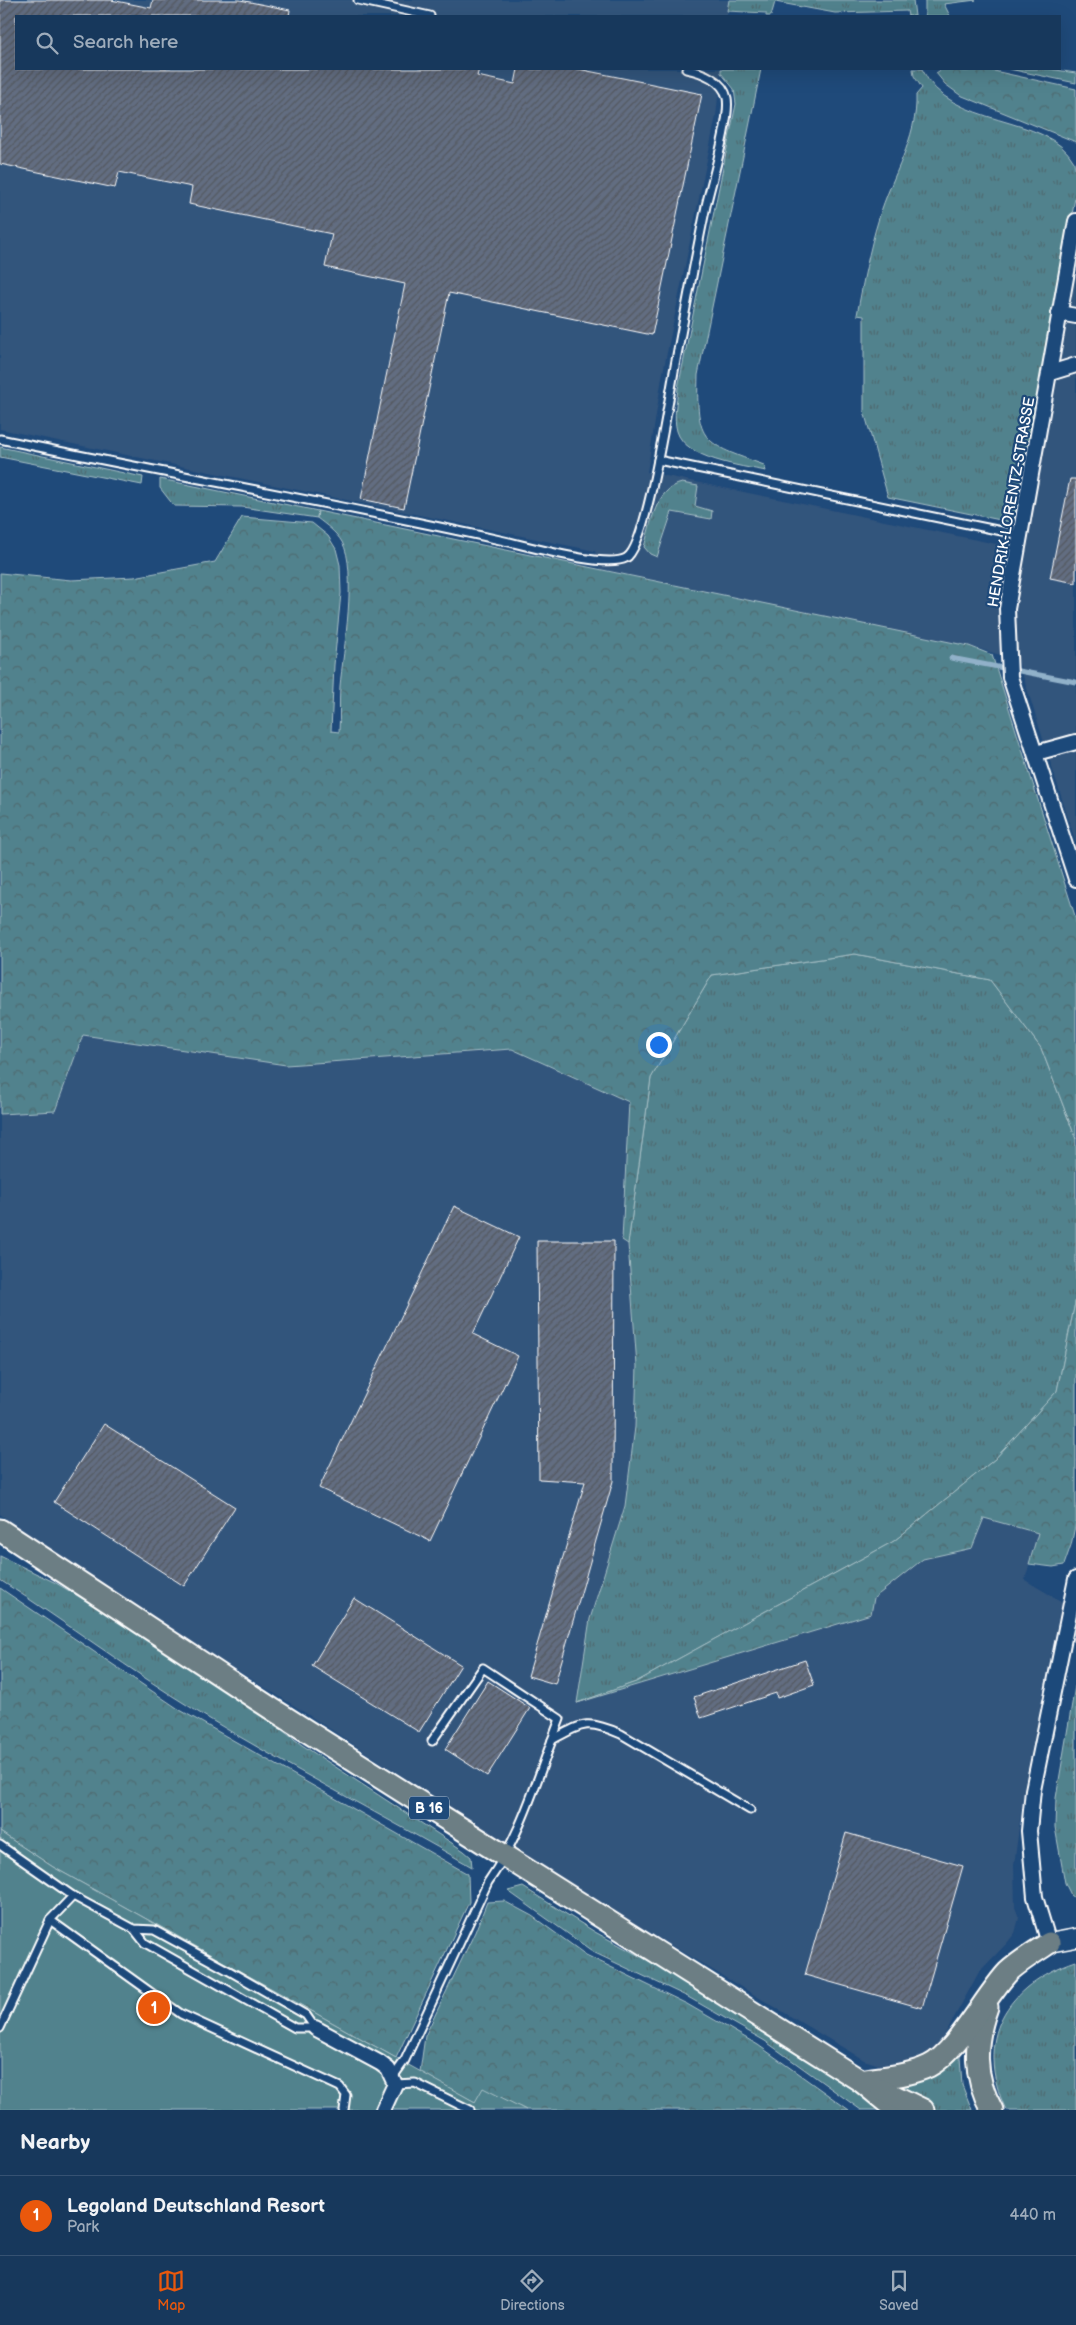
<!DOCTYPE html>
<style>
body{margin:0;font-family:"Balsamiq Sans",sans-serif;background:#203f62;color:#f1f3f6}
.you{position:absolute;left:658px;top:1044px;width:18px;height:18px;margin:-12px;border:4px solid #fff;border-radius:50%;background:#1a73e8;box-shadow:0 0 0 8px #1a73e833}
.badge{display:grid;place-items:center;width:32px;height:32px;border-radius:50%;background:#ea580c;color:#fff;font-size:16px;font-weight:700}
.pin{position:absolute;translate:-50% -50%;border:2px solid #fff;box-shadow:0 1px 5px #0006}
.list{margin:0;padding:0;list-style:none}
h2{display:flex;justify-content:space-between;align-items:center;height:65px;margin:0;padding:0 20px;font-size:21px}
h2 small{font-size:16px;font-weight:400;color:#9eacbb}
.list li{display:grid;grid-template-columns:32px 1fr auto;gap:15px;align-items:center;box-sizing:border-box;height:80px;padding:0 20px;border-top:1px solid #365272}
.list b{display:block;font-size:19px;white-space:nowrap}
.list p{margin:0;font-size:16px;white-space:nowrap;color:#9eacbb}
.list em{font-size:16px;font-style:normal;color:#9eacbb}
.icon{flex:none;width:28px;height:28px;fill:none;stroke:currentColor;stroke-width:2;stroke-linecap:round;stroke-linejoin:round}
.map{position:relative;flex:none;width:1076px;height:2110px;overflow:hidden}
.search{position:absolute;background:#17385c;box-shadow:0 5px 20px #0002;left:15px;right:15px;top:15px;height:55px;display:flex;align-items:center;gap:12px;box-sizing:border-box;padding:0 18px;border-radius:0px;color:#9eacbb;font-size:19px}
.sheet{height:145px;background:#17385c}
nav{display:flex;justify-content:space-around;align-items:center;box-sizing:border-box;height:70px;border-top:1px solid #365272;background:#17385c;font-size:14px;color:#9eacbb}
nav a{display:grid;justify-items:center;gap:2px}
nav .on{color:#ea580c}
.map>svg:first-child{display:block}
.built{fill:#33547c}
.grass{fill:url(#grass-tufts);stroke:#a8c0c6}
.forest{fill:url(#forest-crowns);stroke:#a8c0c6}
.green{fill:#51828d;stroke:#a8c0c6}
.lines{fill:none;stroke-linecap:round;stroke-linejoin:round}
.stream{stroke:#91b1c9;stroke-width:5}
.building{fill:url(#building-hatch);stroke:#fff}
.service-casing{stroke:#fff;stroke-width:11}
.minor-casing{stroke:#fff;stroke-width:18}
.tertiary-casing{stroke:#fff;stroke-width:21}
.primary-casing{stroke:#fff;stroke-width:25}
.service{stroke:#1f4a7a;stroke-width:7}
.minor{stroke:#1f4a7a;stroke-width:14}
.tertiary{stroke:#1f4a7a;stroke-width:18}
.primary{stroke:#6c7e84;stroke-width:21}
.labels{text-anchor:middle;stroke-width:4.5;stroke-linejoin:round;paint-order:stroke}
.shield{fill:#1f4a7a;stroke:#bcc9d7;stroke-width:1}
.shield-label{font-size:14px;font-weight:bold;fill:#fff}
.street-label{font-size:15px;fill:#fff;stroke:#1f4a7a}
</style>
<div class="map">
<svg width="1076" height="2110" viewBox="0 0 1076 2110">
<defs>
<pattern id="grass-tufts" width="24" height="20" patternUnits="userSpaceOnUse" patternTransform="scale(1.25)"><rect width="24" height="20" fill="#51828d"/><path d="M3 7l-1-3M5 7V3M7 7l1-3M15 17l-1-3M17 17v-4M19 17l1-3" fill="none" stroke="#4f6a70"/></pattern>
<pattern id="forest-crowns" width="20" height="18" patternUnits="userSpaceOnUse" patternTransform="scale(1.25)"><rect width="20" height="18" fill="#51828d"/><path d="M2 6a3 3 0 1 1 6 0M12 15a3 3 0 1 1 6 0" fill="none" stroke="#4f6a70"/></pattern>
<pattern id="building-hatch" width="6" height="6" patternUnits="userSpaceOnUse" patternTransform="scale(1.25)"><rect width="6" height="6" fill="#626d81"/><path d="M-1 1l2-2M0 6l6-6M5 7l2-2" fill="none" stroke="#54585f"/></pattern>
</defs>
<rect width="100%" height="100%" fill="#1f4a7a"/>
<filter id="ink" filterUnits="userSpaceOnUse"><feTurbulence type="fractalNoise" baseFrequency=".02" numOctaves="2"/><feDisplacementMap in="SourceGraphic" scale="10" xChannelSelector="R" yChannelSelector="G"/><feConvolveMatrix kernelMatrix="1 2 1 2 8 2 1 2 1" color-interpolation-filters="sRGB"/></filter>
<g filter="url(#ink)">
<g class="built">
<path d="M 0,0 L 729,0 L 727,16 L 16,16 L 16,69 L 721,69 L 716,116 L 662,377 L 647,472 L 1025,550 L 1076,240 L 1076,843 L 1018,660 L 969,646 L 600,569 L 595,551 L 0,429 Z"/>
<path d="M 83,1035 L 286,1065 L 512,1049 L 629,1102 L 622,1239 L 628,1244 L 637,1366 L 635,1427 L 625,1506 L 590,1619 L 577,1703 L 871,1614 L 873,1598 L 923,1559 L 972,1548 L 984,1518 L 1038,1533 L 1025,1580 L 1062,1602 L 1025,1784 L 1014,1865 L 1015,1907 L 1019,1918 L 1015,1933 L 1007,1943 L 979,1972 L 944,2036 L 934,2051 L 914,2064 L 889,2068 L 864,2060 L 578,1890 L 293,1705 L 60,1561 L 0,1514 L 0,1114 L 55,1111 Z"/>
</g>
<g class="grass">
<path d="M 729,0 L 913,0 L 915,16 L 908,16 L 907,11 L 835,13 L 775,2 L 771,16 L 766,16 L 766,13 L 727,11 Z"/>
<path d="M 925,0 L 976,0 L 944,4 L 950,16 L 925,16 Z"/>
<path d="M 721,69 L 761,69 L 698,375 C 696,443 703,443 764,465 L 766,471 C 741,466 685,459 677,431 C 673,417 677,401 678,388 L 736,104 L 734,89 L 721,73 Z"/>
<path d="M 913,69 L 922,69 C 950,130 1047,112 1074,162 C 1076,171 1076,184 1076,193 L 1015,523 L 888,497 L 864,411 L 864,316 L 857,315 C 863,283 869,250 879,218 C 891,177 918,138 916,95 L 922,88 L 914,76 Z"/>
<path d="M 1009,69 L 1049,69 L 1076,73 L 1076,83 Z"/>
<path d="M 0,447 L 143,477 L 142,485 L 0,457 Z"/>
<path d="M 160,479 L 318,511 L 317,518 L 242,507 L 174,506 L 160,488 Z"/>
<path d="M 682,483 L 698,486 L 695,506 L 712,511 L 711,519 L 672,512 L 657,557 L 650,554 L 644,547 C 651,524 655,489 682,483 Z"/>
<path d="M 855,954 L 990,980 L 1041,1048 L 1076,1139 L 1076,1298 L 1057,1391 L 995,1459 L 894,1541 L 636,1682 L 577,1703 L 590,1619 L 625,1506 L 635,1427 L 637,1366 L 628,1244 L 651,1078 L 712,975 Z"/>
<path d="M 0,1556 L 56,1583 L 110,1615 L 246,1703 L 302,1745 L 464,1851 L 471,1857 L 472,1867 C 381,1814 288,1767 198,1712 C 131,1671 67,1623 0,1580 Z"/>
<path d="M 1076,1680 L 1076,1899 L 1071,1895 L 1065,1883 L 1055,1827 L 1056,1798 Z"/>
<path d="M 523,1887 L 595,1932 L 660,1967 L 884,2110 L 861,2110 L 765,2041 L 688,1997 L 595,1953 L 508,1891 Z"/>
<path d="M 1076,1961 L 1076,2110 L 1006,2110 C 973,2039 1005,1985 1076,1961 Z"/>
<path d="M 959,2043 L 962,2085 L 972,2110 L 932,2110 L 894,2084 Z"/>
</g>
<g class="forest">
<path d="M 942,69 L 966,71 L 985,69 L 1076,89 L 1076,142 L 960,95 L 945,84 L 936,73 Z"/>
<path d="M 318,511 L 969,646 L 992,655 L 1076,919 L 1076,1139 L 1041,1048 L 990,980 L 855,954 L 712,975 L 651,1078 L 628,1244 L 622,1240 L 629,1102 L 512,1049 L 286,1065 L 83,1035 L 55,1111 L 0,1114 L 0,573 L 71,580 L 134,577 L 215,562 L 242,517 L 312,523 L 328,536 L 336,549 L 340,565 L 341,593 L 334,665 L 331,731 L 339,732 C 340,717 339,701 340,686 C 343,653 358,569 342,542 C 336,532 326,525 317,518 Z"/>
<path d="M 1076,1298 L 1076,1522 L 1071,1545 L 1064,1565 L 1053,1567 L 1029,1564 L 1038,1533 L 984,1518 L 972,1548 L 923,1559 L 874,1598 L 871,1614 L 577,1703 L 636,1682 L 894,1541 L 995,1459 L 1057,1391 Z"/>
<path d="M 0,1588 L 180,1710 L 468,1874 L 469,1902 L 396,2058 L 53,1867 L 0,1832 Z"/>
<path d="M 504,1901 L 532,1916 L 586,1955 L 687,2004 L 758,2045 L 849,2110 L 526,2110 L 520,2107 L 475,2102 L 420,2072 L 425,2036 L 475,1932 L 487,1902 Z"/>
</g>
<path class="green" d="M 0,1832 L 53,1867 L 475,2102 L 483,2088 L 526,2110 L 0,2110 Z"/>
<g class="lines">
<path class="stream" d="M 951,658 L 1076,682"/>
</g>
<g class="building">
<path d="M 0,0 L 111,0 L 151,8 L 153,0 L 240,0 L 290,10 L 289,16 L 16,16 L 16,69 L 479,69 L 477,76 L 515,84 L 518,69 L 578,69 L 702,94 L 652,335 L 449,293 L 404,508 L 361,499 L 405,284 L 325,267 L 332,234 L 189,204 L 192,187 L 119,172 L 115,188 L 0,164 Z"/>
<path d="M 1070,479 L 1076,479 L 1076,583 L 1050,578 Z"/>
<path d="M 454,1206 L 519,1237 L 473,1334 L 518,1356 L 430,1541 L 319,1488 Z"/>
<path d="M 537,1241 L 614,1241 L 613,1481 L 555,1684 L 528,1676 L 585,1482 L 539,1479 Z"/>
<path d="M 104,1424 L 235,1507 L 184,1586 L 54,1502 Z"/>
<path d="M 354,1598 L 461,1665 L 419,1732 L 312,1666 Z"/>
<path d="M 805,1660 L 814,1685 L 777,1698 L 776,1693 L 701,1718 L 694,1697 Z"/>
<path d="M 488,1681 L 530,1708 L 487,1776 L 445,1749 Z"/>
<path d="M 846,1833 L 963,1866 L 922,2008 L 805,1975 Z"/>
</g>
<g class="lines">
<g class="service-casing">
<g id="service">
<path d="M 358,0 L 430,16"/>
<path d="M 0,439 C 166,474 334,503 500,540 C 525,545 605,569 626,558 C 648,547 671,382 678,350 C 687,302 696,254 706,206 C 711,183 731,118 727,98 C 723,80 702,72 686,69"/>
<path d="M 658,460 L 1021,535"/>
<path d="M 432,1741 L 483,1668 L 560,1719 L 552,1740"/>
<path d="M 0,1845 L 73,1896 L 134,1929 L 154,1930 L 231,1972 L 306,2015 L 315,2028"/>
<path d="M 50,1920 L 181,2014 L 340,2087 L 346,2095 L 344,2110"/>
<path d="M 134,1929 L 145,1943 L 295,2028 L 315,2028"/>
<path d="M 0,2028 L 50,1920 L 73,1896"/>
<path d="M 393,2077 L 405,2060 L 488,1882 C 519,1838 533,1791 552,1740 C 583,1723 587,1719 621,1734 L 750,1810"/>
<path d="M 395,2084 L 415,2083 L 470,2110"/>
</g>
</g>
<g class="minor-casing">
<g id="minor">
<path d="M 1076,221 L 1007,609 L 1010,677 L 1076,879"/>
<path d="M 1059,313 L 1076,316"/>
<path d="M 1050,373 L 1076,365"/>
<path d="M 1036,753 L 1076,742"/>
<path d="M 1049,1943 L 1035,1897 L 1029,1831 L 1033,1790 L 1076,1579"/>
<path d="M 315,2028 L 380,2063 L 388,2069 L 395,2084 L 383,2110"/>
</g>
</g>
<g class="tertiary-casing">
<path id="tertiary" d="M 1049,1943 L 1076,1938"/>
</g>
<g class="primary-casing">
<g id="primary">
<path d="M 0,1530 L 272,1709 L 861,2081 L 896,2110"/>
<path d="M 987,2007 C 974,2043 973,2076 992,2110"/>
<path d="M 861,2081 C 883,2077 908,2076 929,2066 C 956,2053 986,1995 1008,1972 C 1020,1961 1035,1952 1049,1943"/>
<path d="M 882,2090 L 923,2110"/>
</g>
</g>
<use href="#service" class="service"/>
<use href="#minor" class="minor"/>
<use href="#tertiary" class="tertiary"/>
<use href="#primary" class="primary"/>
</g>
</g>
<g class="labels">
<rect class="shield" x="409" y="1796.5" width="40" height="23" rx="4"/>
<g class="shield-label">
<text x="429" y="1813">B 16</text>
</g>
<g class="street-label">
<text transform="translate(1011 502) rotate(-80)" y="5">HENDRIK-LORENTZ-STRASSE</text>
</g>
</g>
</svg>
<div class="you"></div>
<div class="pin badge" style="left:154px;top:2008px">1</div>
<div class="search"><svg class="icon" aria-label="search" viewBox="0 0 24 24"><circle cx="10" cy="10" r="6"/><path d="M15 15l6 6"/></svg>Search here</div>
</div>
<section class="sheet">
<h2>Nearby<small></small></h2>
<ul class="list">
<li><span class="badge">1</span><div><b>Legoland Deutschland Resort</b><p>Park</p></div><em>440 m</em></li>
</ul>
</section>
<nav>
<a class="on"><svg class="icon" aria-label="map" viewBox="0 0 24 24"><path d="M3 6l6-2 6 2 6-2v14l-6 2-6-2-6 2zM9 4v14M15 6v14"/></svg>Map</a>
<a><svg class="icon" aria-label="directions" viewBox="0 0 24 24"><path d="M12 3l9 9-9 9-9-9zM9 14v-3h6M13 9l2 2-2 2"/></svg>Directions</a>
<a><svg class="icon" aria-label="saved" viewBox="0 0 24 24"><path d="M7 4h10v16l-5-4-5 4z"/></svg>Saved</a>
</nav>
